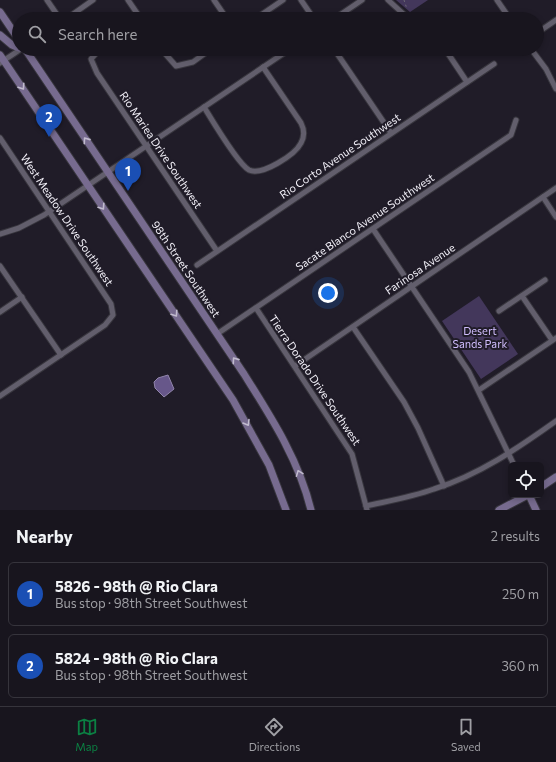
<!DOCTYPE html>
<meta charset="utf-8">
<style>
body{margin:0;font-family:Commissioner,sans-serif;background:#25222b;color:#f1f3f6}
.controls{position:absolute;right:12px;bottom:12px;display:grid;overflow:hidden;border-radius:6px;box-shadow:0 2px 6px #0003}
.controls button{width:36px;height:36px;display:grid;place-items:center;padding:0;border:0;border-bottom:1px solid #36343c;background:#18151e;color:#f1f3f6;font:20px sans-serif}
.you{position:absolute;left:328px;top:293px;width:14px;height:14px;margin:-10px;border:3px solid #fff;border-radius:50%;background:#1a73e8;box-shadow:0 0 0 6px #1a73e833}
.badge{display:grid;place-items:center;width:26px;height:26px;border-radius:50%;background:#0b8043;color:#fff;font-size:13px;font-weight:700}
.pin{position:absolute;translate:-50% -33px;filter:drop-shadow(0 1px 2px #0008)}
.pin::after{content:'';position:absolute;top:21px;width:14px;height:12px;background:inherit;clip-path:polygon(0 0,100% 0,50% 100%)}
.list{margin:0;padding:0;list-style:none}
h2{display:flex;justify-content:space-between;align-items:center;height:52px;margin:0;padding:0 16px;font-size:17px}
h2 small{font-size:13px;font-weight:400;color:#9f9fa4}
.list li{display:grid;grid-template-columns:26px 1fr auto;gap:12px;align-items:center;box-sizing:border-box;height:64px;margin:0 8px 8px;padding:0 8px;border:1px solid #36343c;border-radius:6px}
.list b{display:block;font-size:15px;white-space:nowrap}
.list p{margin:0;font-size:13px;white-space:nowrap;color:#9f9fa4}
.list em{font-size:13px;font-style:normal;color:#9f9fa4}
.icon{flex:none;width:22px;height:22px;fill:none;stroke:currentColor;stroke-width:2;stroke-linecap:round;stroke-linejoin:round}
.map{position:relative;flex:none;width:556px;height:510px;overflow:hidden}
.search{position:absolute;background:#18151e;box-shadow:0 2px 6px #0003;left:12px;right:12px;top:12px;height:44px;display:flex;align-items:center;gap:10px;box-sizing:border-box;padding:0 14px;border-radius:22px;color:#9f9fa4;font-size:15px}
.sheet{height:196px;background:#18151e}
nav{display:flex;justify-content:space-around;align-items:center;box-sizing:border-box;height:56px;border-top:1px solid #36343c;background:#18151e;font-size:11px;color:#9f9fa4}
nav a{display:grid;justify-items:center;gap:2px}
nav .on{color:#0b8043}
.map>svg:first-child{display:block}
.green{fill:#43375b}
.water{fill:#67578a;stroke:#9185ab}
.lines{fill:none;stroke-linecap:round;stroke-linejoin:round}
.street-casing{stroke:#38363e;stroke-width:7}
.secondary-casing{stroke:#38363e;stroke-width:9}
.path{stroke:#6d6974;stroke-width:1;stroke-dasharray:2 3;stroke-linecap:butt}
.street{stroke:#625e6c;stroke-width:5}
.secondary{stroke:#776b8f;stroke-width:7}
.oneway{stroke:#c1bbce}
.labels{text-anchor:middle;stroke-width:4;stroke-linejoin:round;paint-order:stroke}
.street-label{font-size:11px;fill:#f2f0f8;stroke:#201c28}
.park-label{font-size:11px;fill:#d1befe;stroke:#201c28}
</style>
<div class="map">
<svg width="556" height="510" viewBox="0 0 556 510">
<rect width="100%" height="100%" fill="#201c28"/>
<g class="green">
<path d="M 396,0 L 428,0 L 410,12 Z"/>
<path d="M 479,296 L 518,354 L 481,379 L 442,321 Z"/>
</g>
<path class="water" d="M 168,375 L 174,389 L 164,397 L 155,388 L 154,382 L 158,378 Z"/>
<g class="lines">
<g class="street-casing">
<g id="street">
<path d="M 47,0 L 60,19"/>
<path d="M 128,0 L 141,19"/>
<path d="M 214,0 L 227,19"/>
<path d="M 301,0 L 314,19"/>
<path d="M 388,0 L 409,19"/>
<path d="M 497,0 L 510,19"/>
<path d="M 66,19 L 93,0"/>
<path d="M 255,19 L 283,0"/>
<path d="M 334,19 L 362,0"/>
<path d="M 537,33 L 556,20"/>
<path d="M 100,49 L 91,59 L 97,73 L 217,251"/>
<path d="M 161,49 L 176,66 L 193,62 L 211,49"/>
<path d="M 334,49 L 391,133"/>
<path d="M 445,49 L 467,82"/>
<path d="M 531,49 L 546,69 L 556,89"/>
<path d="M 0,63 L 21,49"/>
<path d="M 204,107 C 212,120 238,164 249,170 C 262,176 295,155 301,143 C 305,136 304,129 301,123 L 263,67"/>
<path d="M 0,138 L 111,304 L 113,315 L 105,325 L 0,396"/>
<path d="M 543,197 L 556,217"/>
<path d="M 373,229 L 469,372 L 514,465"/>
<path d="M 0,234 L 19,228 L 44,215 L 290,49"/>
<path d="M 197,265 L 494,64"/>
<path d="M 0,266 L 61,355"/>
<path d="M 522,296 L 552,340"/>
<path d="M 256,308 L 352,454 L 367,510"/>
<path d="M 499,311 L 545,280"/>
<path d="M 0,312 L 22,297"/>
<path d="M 353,327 L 404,402 L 418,428 L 444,486"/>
<path d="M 217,334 L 511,135 L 516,120"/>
<path d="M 295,366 L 556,188"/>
<path d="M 479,390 L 556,338"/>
<path d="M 366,506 C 388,501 412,497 434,489 C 479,475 518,448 556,421"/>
</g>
</g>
<g class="secondary-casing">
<g id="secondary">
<path d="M 0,12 L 19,40"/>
<path d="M 0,35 L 12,45 L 19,48"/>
<path d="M 25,49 L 244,374 C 271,417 299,460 311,510"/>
<path d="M 0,55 L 233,400 L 269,465 L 286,510"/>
<path d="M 541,487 L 556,477"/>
<path d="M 529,495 L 536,510"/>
<path d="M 499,510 L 528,495"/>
</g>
</g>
<path class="path" d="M 404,0 L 407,9"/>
<use href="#street" class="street"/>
<use href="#secondary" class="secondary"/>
</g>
<defs><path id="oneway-chevron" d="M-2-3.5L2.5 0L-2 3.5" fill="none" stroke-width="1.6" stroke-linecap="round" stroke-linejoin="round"/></defs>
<g class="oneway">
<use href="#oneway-chevron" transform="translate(22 87) rotate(56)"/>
<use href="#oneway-chevron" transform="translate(86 140) rotate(-125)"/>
<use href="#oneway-chevron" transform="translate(102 207) rotate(56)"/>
<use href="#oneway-chevron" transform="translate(175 314) rotate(56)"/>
<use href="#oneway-chevron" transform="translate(235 360) rotate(-125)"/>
<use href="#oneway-chevron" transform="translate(247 423) rotate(59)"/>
<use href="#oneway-chevron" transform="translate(299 473) rotate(-111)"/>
</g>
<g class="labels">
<g class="street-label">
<text transform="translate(161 150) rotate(56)" y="4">Rio Mariea Drive Southwest</text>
<text transform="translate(340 156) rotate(-34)" y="4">Rio Corto Avenue Southwest</text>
<text transform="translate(67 220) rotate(56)" y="4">West Meadow Drive Southwest</text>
<text transform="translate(365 222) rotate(-34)" y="4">Sacate Blanco Avenue Southwest</text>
<text transform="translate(186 269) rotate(56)" y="4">98th Street Southwest</text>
<text transform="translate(420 269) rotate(-34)" y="4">Farinosa Avenue</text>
<text transform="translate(315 380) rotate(56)" y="4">Tierra Dorado Drive Southwest</text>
</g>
<g class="park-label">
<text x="480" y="335">Desert<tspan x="480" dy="13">Sands Park</tspan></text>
</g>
</g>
</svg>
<div class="controls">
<button><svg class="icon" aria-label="locate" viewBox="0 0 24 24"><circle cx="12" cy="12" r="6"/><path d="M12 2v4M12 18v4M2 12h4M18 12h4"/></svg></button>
</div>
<div class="you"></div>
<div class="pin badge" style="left:128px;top:191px;background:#1a4fb4">1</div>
<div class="pin badge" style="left:49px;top:137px;background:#1a4fb4">2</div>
<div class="search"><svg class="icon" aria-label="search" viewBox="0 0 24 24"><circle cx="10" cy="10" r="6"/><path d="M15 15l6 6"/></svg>Search here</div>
</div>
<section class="sheet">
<h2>Nearby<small>2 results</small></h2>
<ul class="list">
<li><span class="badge" style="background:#1a4fb4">1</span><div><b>5826 - 98th @ Rio Clara</b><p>Bus stop · 98th Street Southwest</p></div><em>250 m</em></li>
<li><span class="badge" style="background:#1a4fb4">2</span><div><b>5824 - 98th @ Rio Clara</b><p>Bus stop · 98th Street Southwest</p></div><em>360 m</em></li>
</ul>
</section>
<nav>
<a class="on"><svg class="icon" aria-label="map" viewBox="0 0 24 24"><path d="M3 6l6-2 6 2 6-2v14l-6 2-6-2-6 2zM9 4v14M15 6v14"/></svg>Map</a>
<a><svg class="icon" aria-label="directions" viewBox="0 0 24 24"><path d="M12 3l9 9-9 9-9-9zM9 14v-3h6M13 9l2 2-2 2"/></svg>Directions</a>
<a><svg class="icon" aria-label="saved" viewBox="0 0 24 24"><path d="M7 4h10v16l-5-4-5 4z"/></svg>Saved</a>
</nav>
